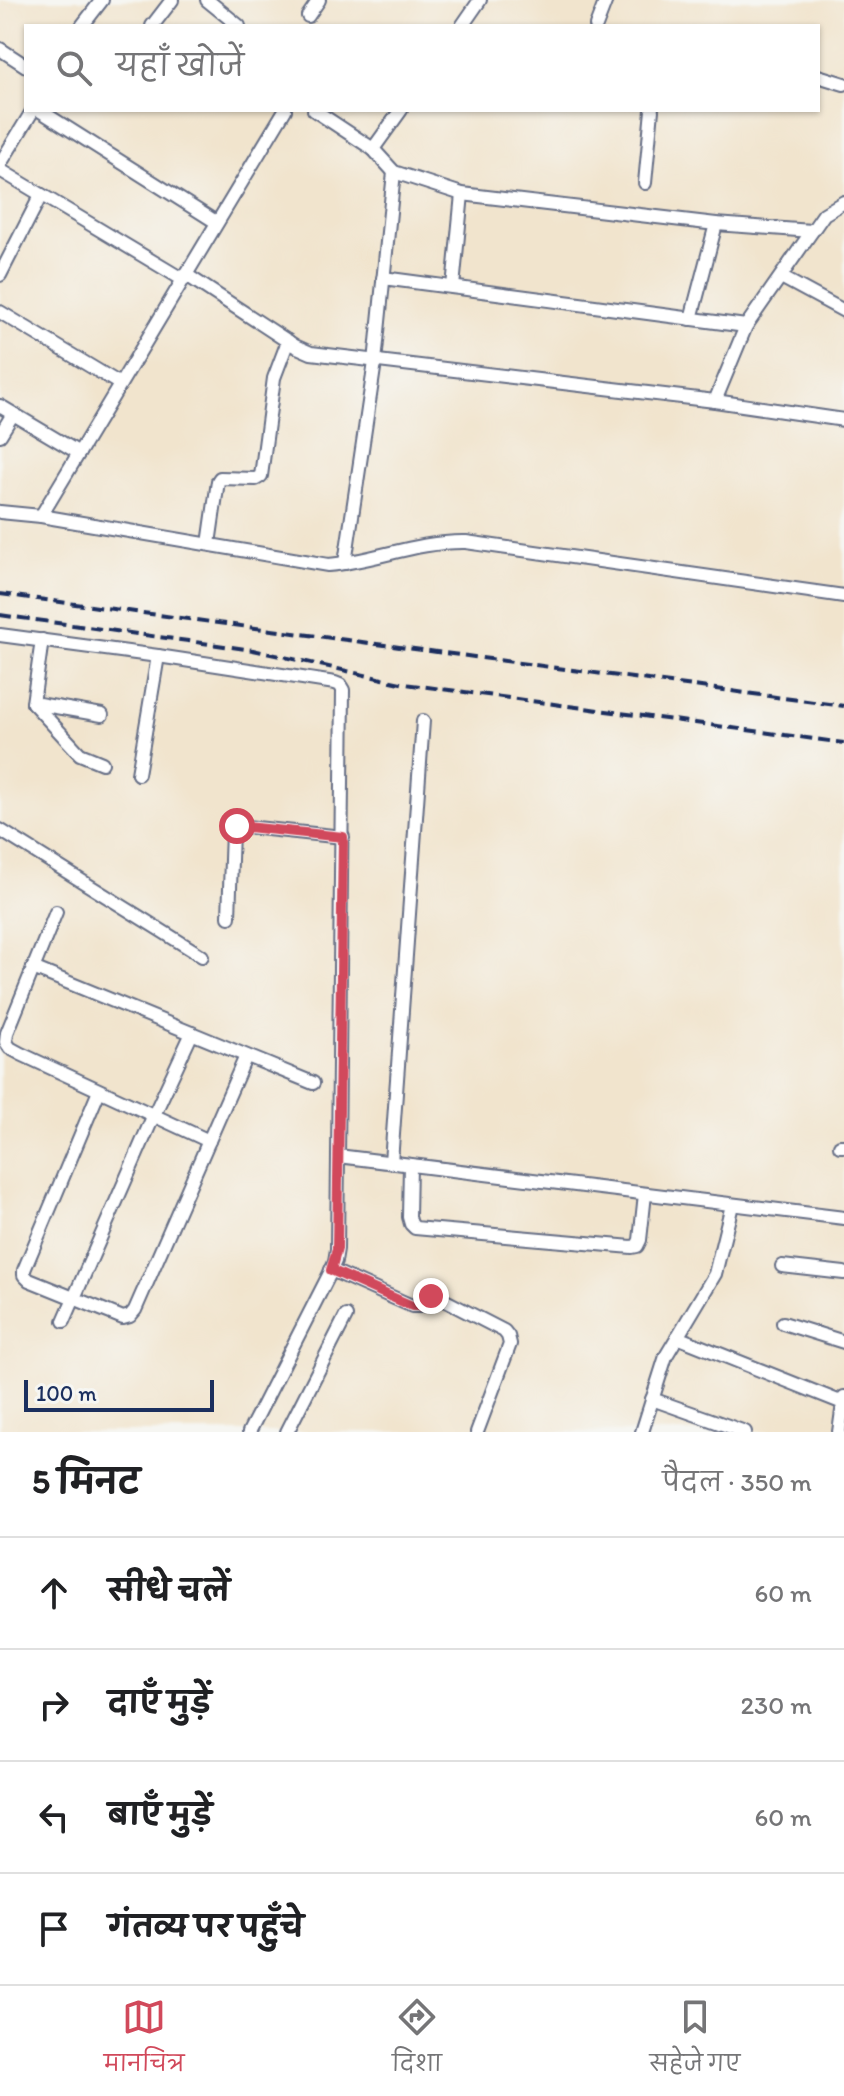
<!DOCTYPE html>
<html lang="hi">
<meta charset="utf-8">
<style>
body{margin:0;font-family:Itim,"Playpen Sans Deva",sans-serif;background:#f6f6f6;color:#202124}
.scale{position:absolute;left:24px;bottom:20px;width:190px;box-sizing:border-box;padding-left:8px;border:4px solid #1b2f5e;border-top:0;font-size:22px;line-height:28px;white-space:nowrap;color:#1b2f5e;-webkit-text-stroke:6px #f6f6f2;paint-order:stroke}
.stop{position:absolute;width:24px;height:24px;margin:-18px;border:6px solid #d1495b;border-radius:50%;background:#fff}
.stop.end{background:#d1495b;border-color:#fff;box-shadow:0 2px 8px #0008}
.list{margin:0;padding:0;list-style:none}
h2{display:flex;justify-content:space-between;align-items:center;height:104px;margin:0;padding:0 32px;font-size:34px}
h2 small{font-size:26px;font-weight:400;color:#757577}
.list li{display:grid;grid-template-columns:52px 1fr auto;gap:24px;align-items:center;box-sizing:border-box;height:112px;padding:0 32px;border-top:2px solid #e0e0e0}
.list b{display:block;font-size:30px;white-space:nowrap}
.list em{font-size:26px;font-style:normal;color:#757577}
.icon{flex:none;width:44px;height:44px;fill:none;stroke:currentColor;stroke-width:2;stroke-linecap:round;stroke-linejoin:round}
.map{position:relative;flex:none;width:844px;height:1432px;overflow:hidden}
.search{position:absolute;background:#fff;box-shadow:0 2px 6px #0004;left:24px;right:24px;top:24px;height:88px;display:flex;align-items:center;gap:20px;box-sizing:border-box;padding:0 28px;border-radius:0px;color:#757577;font-size:30px}
.sheet{height:552px;background:#fff}
nav{display:flex;justify-content:space-around;align-items:center;box-sizing:border-box;height:112px;border-top:2px solid #e0e0e0;background:#fff;font-size:22px;color:#757577}
nav a{display:grid;justify-items:center;gap:4px}
nav .on{color:#d1495b}
.map>svg:first-child{display:block}
.lines{fill:none;stroke-linecap:round;stroke-linejoin:round}
.minor-casing{stroke:#666e85;stroke-width:16}
.minor{stroke:#fff;stroke-width:12}
.rail{stroke:#1b2f5e;stroke-width:4;stroke-dasharray:12 6;stroke-linecap:butt}
.route{stroke:#d1495b;stroke-width:10}
</style>
<div class="map">
<svg width="844" height="1432" viewBox="0 0 844 1432">
<rect width="100%" height="100%" fill="#f6f6f2"/>
<filter id="ink" filterUnits="userSpaceOnUse"><feTurbulence type="fractalNoise" baseFrequency=".0125" numOctaves="2"/><feDisplacementMap in="SourceGraphic" scale="16" xChannelSelector="R" yChannelSelector="G"/><feConvolveMatrix kernelMatrix="1 2 1 2 8 2 1 2 1" color-interpolation-filters="sRGB"/></filter>
<filter id="wash" filterUnits="userSpaceOnUse"><feTurbulence type="fractalNoise" baseFrequency=".006" numOctaves="4" result="noise"/><feDisplacementMap in="SourceGraphic" scale="32" xChannelSelector="R" yChannelSelector="G"/><feGaussianBlur stdDeviation="1.8" result="paint"/><feColorMatrix in="noise" values="0 0 0 0 0 0 0 0 0 0 0 0 0 0 0 0 0 1.4 0 .05"/><feComposite in="paint" operator="in"/></filter>
<g filter="url(#wash)">
<rect width="100%" height="100%" fill="#f1e4cd"/>
</g>
<g filter="url(#ink)">
<g class="lines">
<g class="minor-casing">
<g id="minor">
<path d="M 207,0 L 239,26"/>
<path d="M 308,16 L 319,0"/>
<path d="M 82,26 L 102,0"/>
<path d="M 152,26 L 172,0"/>
<path d="M 462,26 L 480,0"/>
<path d="M 596,26 L 606,0"/>
<path d="M 0,49 L 26,66"/>
<path d="M 818,76 L 844,84"/>
<path d="M 39,110 L 216,222"/>
<path d="M 314,110 L 373,149 L 401,110"/>
<path d="M 373,149 L 394,172 L 462,194 L 716,224 L 812,231"/>
<path d="M 0,164 L 33,110"/>
<path d="M 0,170 L 182,279"/>
<path d="M 645,183 L 652,110"/>
<path d="M 185,274 L 295,346 L 311,353 L 715,401 L 746,326 L 824,214 L 844,202"/>
<path d="M 0,275 L 41,195"/>
<path d="M 781,277 L 844,311"/>
<path d="M 383,278 L 746,326"/>
<path d="M 453,287 L 462,194"/>
<path d="M 0,312 L 120,384"/>
<path d="M 691,319 L 716,224"/>
<path d="M 715,401 L 844,420"/>
<path d="M 0,406 L 79,453"/>
<path d="M 0,435 L 13,414"/>
<path d="M 0,512 L 41,516 L 328,565 C 375,561 417,541 466,542 L 844,596"/>
<path d="M 41,516 L 285,110"/>
<path d="M 209,544 L 218,481 L 220,478 L 256,479 L 261,476 L 274,378 L 288,341"/>
<path d="M 345,563 L 375,362 L 394,172"/>
<path d="M 0,635 L 158,656 L 335,683 L 340,685 L 343,690 L 337,1249 L 335,1261 L 329,1275 L 249,1432"/>
<path d="M 42,640 L 33,703 L 80,754 L 102,763"/>
<path d="M 33,703 L 102,715"/>
<path d="M 138,774 L 158,656"/>
<path d="M 0,830 L 202,956"/>
<path d="M 56,912 L 7,1033 L 6,1042 L 10,1048 L 21,1054 L 209,1141"/>
<path d="M 229,917 L 232,831 L 237,826 L 343,837"/>
<path d="M 33,968 L 313,1083"/>
<path d="M 99,1091 L 24,1270 L 24,1275 L 29,1280 L 123,1318 L 130,1316 L 135,1310 L 246,1056"/>
<path d="M 840,1146 L 844,1146"/>
<path d="M 338,1156 L 844,1218"/>
<path d="M 391,1162 L 423,721"/>
<path d="M 410,1165 L 409,1217 L 411,1224 L 415,1228 L 632,1247 L 637,1246 L 640,1240 L 645,1194"/>
<path d="M 782,1266 L 844,1273"/>
<path d="M 331,1270 L 412,1306 L 420,1306 L 426,1299 L 436,1296 L 504,1331 L 508,1336 L 510,1344 L 477,1432"/>
<path d="M 64,1321 L 153,1117 L 192,1033"/>
<path d="M 783,1323 L 844,1342"/>
<path d="M 677,1337 L 843,1403"/>
<path d="M 652,1399 L 745,1432"/>
<path d="M 287,1432 L 346,1316"/>
<path d="M 642,1432 L 666,1356 L 715,1274 L 732,1205"/>
<path d="M 839,1432 L 844,1397"/>
</g>
</g>
<use href="#minor" class="minor"/>
<g class="rail">
<path d="M 0,594 L 844,706"/>
<path d="M 0,615 L 253,650 L 405,684 L 844,743"/>
</g>
</g>
</g>
<g class="lines" filter="url(#ink)">
<path class="route" d="M 237,826 L 343,837 L 337,1249 L 331,1270 L 412,1306 L 420,1306 L 431,1296"/>
</g>
</svg>
<div class="scale">100 m</div>
<div class="stop" style="left:237px;top:826px"></div>
<div class="stop end" style="left:431px;top:1296px"></div>
<div class="search"><svg class="icon" aria-label="search" viewBox="0 0 24 24"><circle cx="10" cy="10" r="6"/><path d="M15 15l6 6"/></svg>यहाँ खोजें</div>
</div>
<section class="sheet">
<h2>5 मिनट<small>पैदल · 350 m</small></h2>
<ul class="list">
<li><svg class="icon" aria-label="ahead" viewBox="0 0 24 24"><path d="M12 20V5M6 11l6-6 6 6"/></svg><div><b>सीधे चलें</b></div><em>60 m</em></li>
<li><svg class="icon" aria-label="right" viewBox="0 0 24 24"><path d="M7 20v-9h11M14 6l5 5-5 5"/></svg><div><b>दाएँ मुड़ें</b></div><em>230 m</em></li>
<li><svg class="icon" aria-label="left" viewBox="0 0 24 24"><path d="M17 20v-9H6M10 6l-5 5 5 5"/></svg><div><b>बाएँ मुड़ें</b></div><em>60 m</em></li>
<li><svg class="icon" aria-label="arrive" viewBox="0 0 24 24"><path d="M6 21V4h12l-3 4 3 4H6"/></svg><div><b>गंतव्य पर पहुँचे</b></div></li>
</ul>
</section>
<nav>
<a class="on"><svg class="icon" aria-label="map" viewBox="0 0 24 24"><path d="M3 6l6-2 6 2 6-2v14l-6 2-6-2-6 2zM9 4v14M15 6v14"/></svg>मानचित्र</a>
<a><svg class="icon" aria-label="directions" viewBox="0 0 24 24"><path d="M12 3l9 9-9 9-9-9zM9 14v-3h6M13 9l2 2-2 2"/></svg>दिशा</a>
<a><svg class="icon" aria-label="saved" viewBox="0 0 24 24"><path d="M7 4h10v16l-5-4-5 4z"/></svg>सहेजे गए</a>
</nav>
